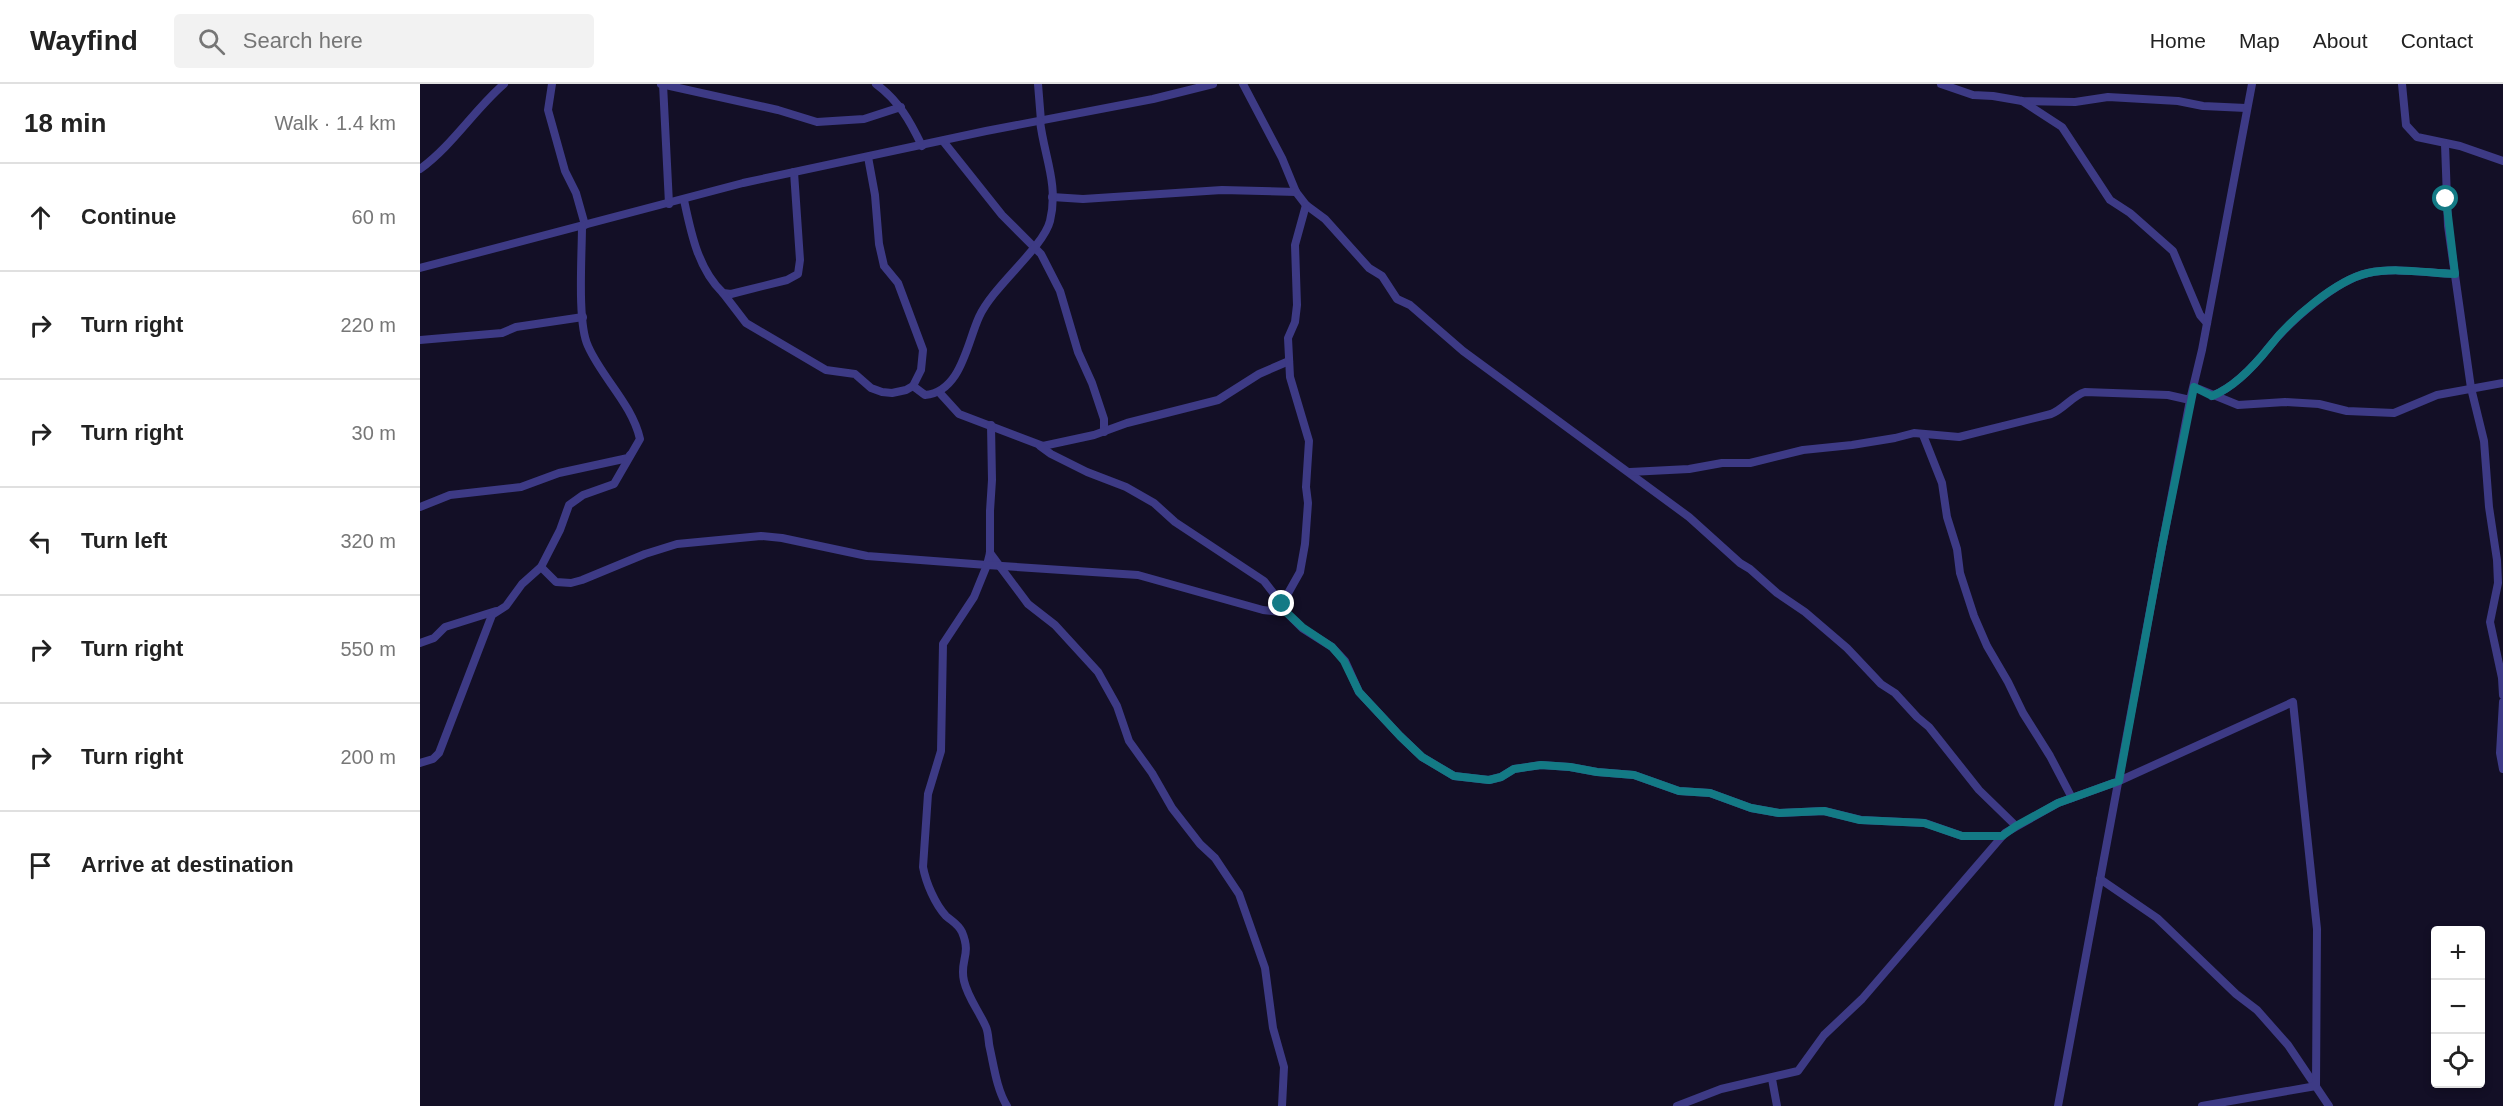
<!DOCTYPE html>
<meta charset="utf-8">
<style>
body{margin:0;font-family:Helvetica,sans-serif;background:#f2f2f2;color:#222}
.controls{position:absolute;right:18px;bottom:18px;display:grid;overflow:hidden;border-radius:6px;box-shadow:0 3px 9px #0003}
.controls button{width:54px;height:54px;display:grid;place-items:center;padding:0;border:0;border-bottom:2px solid #e0e0e0;background:#fff;color:#222;font:30px sans-serif}
.stop{position:absolute;width:18px;height:18px;margin:-14px;border:4px solid #137a85;border-radius:50%;background:#fff}
.stop.end{background:#137a85;border-color:#fff;box-shadow:0 2px 6px #0008}
.list{margin:0;padding:0;list-style:none}
h2{display:flex;justify-content:space-between;align-items:center;height:78px;margin:0;padding:0 24px;font-size:26px}
h2 small{font-size:20px;font-weight:400;color:#767676}
.list li{display:grid;grid-template-columns:39px 1fr auto;gap:18px;align-items:center;box-sizing:border-box;height:108px;padding:0 24px;border-top:2px solid #e0e0e0}
.list b{display:block;font-size:22px;white-space:nowrap}
.list em{font-size:20px;font-style:normal;color:#767676}
.icon{flex:none;width:33px;height:33px;fill:none;stroke:currentColor;stroke-width:2;stroke-linecap:round;stroke-linejoin:round}
.map{position:relative;flex:none;width:2083px;height:1022px;overflow:hidden}
header{display:flex;align-items:center;gap:36px;box-sizing:border-box;height:84px;padding:0 30px;background:#fff;border-bottom:2px solid #e0e0e0}
header strong{font-size:28px}
nav{display:flex;gap:33px;margin-inline-start:auto;font-size:21px}
.search{width:420px;height:54px;background:#f2f2f2;display:flex;align-items:center;gap:15px;box-sizing:border-box;padding:0 21px;border-radius:6px;color:#767676;font-size:22px}
main{display:flex}
aside{flex:1;background:#fff}
.map>svg:first-child{display:block}
.lines{fill:none;stroke-linecap:round;stroke-linejoin:round}
.minor{stroke:#3d3a85;stroke-width:8}
.route{stroke:#137a85;stroke-width:8}
</style>
<header>
<strong>Wayfind</strong>
<div class="search"><svg class="icon" aria-label="search" viewBox="0 0 24 24"><circle cx="10" cy="10" r="6"/><path d="M15 15l6 6"/></svg>Search here</div>
<nav><a>Home</a><a>Map</a><a>About</a><a>Contact</a></nav>
</header>
<main>
<aside>
<h2>18 min<small>Walk · 1.4 km</small></h2>
<ul class="list">
<li><svg class="icon" aria-label="ahead" viewBox="0 0 24 24"><path d="M12 20V5M6 11l6-6 6 6"/></svg><div><b>Continue</b></div><em>60 m</em></li>
<li><svg class="icon" aria-label="right" viewBox="0 0 24 24"><path d="M7 20v-9h11M14 6l5 5-5 5"/></svg><div><b>Turn right</b></div><em>220 m</em></li>
<li><svg class="icon" aria-label="right" viewBox="0 0 24 24"><path d="M7 20v-9h11M14 6l5 5-5 5"/></svg><div><b>Turn right</b></div><em>30 m</em></li>
<li><svg class="icon" aria-label="left" viewBox="0 0 24 24"><path d="M17 20v-9H6M10 6l-5 5 5 5"/></svg><div><b>Turn left</b></div><em>320 m</em></li>
<li><svg class="icon" aria-label="right" viewBox="0 0 24 24"><path d="M7 20v-9h11M14 6l5 5-5 5"/></svg><div><b>Turn right</b></div><em>550 m</em></li>
<li><svg class="icon" aria-label="right" viewBox="0 0 24 24"><path d="M7 20v-9h11M14 6l5 5-5 5"/></svg><div><b>Turn right</b></div><em>200 m</em></li>
<li><svg class="icon" aria-label="arrive" viewBox="0 0 24 24"><path d="M6 21V4h12l-3 4 3 4H6"/></svg><div><b>Arrive at destination</b></div></li>
</ul>
</aside>
<div class="map">
<svg width="2083" height="1022" viewBox="0 0 2083 1022">
<rect width="100%" height="100%" fill="#130f26"/>
<g class="lines">
<g class="minor">
<path d="M 132,0 L 128,26 L 145,87 L 156,109 L 165,141"/>
<path d="M 241,0 L 358,26 L 397,38 L 444,35 L 481,23"/>
<path d="M 243,0 L 249,120"/>
<path d="M 456,0 C 479,17 490,37 502,62"/>
<path d="M 618,0 L 621,37"/>
<path d="M 823,0 L 862,74 L 876,108 L 886,121 L 905,135 L 949,184 L 962,192 L 977,215 L 990,221 L 1043,267 L 1269,433 L 1320,479 L 1330,485 L 1357,509 L 1385,528 L 1427,564 L 1461,600 L 1475,609 L 1497,633 L 1509,643 L 1559,706 L 1596,742"/>
<path d="M 1521,0 L 1553,11 L 1573,12 L 1602,17 L 1655,18 L 1688,13 L 1758,17 L 1783,22 L 1826,24"/>
<path d="M 1982,0 L 1986,41 L 1997,53 L 2040,62 L 2083,77"/>
<path d="M 1602,17 L 1642,43 L 1690,116 L 1710,129 L 1753,167 L 1780,231 L 1787,239"/>
<path d="M 523,57 L 582,131 L 621,170 L 640,207 L 658,268 L 672,299 L 684,335 L 684,348"/>
<path d="M 2025,60 L 2028,142 L 2051,304 L 2064,357 L 2069,423 L 2077,476 L 2078,499 L 2070,538 L 2082,594 L 2083,611"/>
<path d="M 0,85 C 32,62 54,26 84,0"/>
<path d="M 632,113 L 663,115 L 802,106 L 876,108"/>
<path d="M 264,116 C 271,149 278,185 303,209 L 311,210 L 367,196 L 378,190 L 380,176 L 374,88"/>
<path d="M 0,184 L 323,99 L 566,47 L 733,15 L 793,0"/>
<path d="M 303,209 L 326,239 L 406,286 L 435,290 L 451,304 L 462,308 L 472,309 L 486,306 L 493,302 L 501,286 L 503,266 L 478,199 L 464,182 L 459,160 L 455,111 L 448,73"/>
<path d="M 0,256 L 82,249 L 96,243 L 163,233"/>
<path d="M 493,302 L 505,311 C 541,308 547,259 559,233 C 573,202 623,164 630,137 C 639,100 624,72 620,37"/>
<path d="M 1774,303 L 1818,321 L 1865,318 L 1899,320 L 1927,327 L 1974,329 L 2017,311 L 2083,299"/>
<path d="M 519,308 L 539,330 L 623,362 L 674,351 L 707,339 L 798,316 L 839,290 L 869,277"/>
<path d="M 1792,312 C 1815,303 1835,281 1850,262 C 1870,237 1916,196 1948,189 C 1975,183 2007,189 2035,190"/>
<path d="M 1503,351 L 1522,399 L 1527,433 L 1537,465 L 1540,489 L 1554,532 L 1567,562 L 1588,598 L 1603,629 L 1630,672 L 1652,714"/>
<path d="M 620,362 L 631,370 L 667,388 L 706,403 L 734,419 L 755,438 L 844,497 L 862,520"/>
<path d="M 1210,388 L 1269,385 L 1302,379 L 1330,379 L 1383,366 L 1432,361 L 1475,354 L 1494,349 L 1539,353 L 1631,330 C 1644,325 1652,312 1665,308 L 1748,311 L 1770,316"/>
<path d="M 0,423 L 30,411 L 101,403 L 139,389 L 208,374 L 210,371"/>
<path d="M 570,469 L 608,520 L 635,541 L 678,588 L 697,622 L 709,657 L 732,689 L 752,724 L 780,760 L 795,774 L 819,810 L 845,884 L 853,944 L 864,983 L 862,1022"/>
<path d="M 121,483 L 136,498 L 151,499 L 162,496 L 225,470 L 257,460 L 341,452 L 362,454 L 447,472 L 567,481 L 570,469 L 570,427 L 572,396 L 571,341"/>
<path d="M 863,525 L 882,544 L 912,563 L 925,577 L 939,608 L 980,652 L 1002,673 L 1034,692 L 1069,696 L 1081,693 L 1094,685 L 1121,681 L 1150,683 L 1177,688 L 1214,691 L 1259,707 L 1290,709 L 1331,724 L 1359,729 L 1404,727 L 1441,736 L 1505,739 L 1542,752 L 1582,752"/>
<path d="M 863,525 L 862,520 L 880,488 L 885,460 L 888,419 L 886,403 L 889,357 L 870,293 L 868,254 L 875,238 L 877,221 L 875,161 L 886,121"/>
<path d="M 0,559 L 14,554 L 25,543 L 76,527"/>
<path d="M 2083,618 L 2080,669 L 2083,685"/>
<path d="M 0,679 L 13,675 L 19,669 L 72,531 L 86,522 L 102,500 L 121,483 L 140,446 L 149,421 L 163,411 L 194,400 L 220,355 C 212,320 182,294 168,262 C 157,239 162,170 162,142"/>
<path d="M 1680,795 L 1737,834 L 1816,910 L 1837,926 L 1868,961 L 1909,1022"/>
<path d="M 1352,995 L 1357,1022"/>
<path d="M 587,1022 C 577,1006 574,983 570,965 C 568,958 569,950 566,943 C 559,927 548,914 544,897 C 539,876 552,872 542,848 C 538,840 533,838 526,832 C 515,820 506,799 503,783 L 508,710 L 521,667 L 523,560 L 554,513 L 567,481 L 718,491 L 843,526 L 860,528 L 863,525"/>
<path d="M 1257,1022 L 1301,1005 L 1378,987 L 1404,951 L 1442,915 L 1585,749 L 1638,719 L 1699,697 L 1873,618 L 1897,845 L 1896,1002 L 1782,1022"/>
<path d="M 1638,1022 L 1742,462 L 1770,316 L 1782,266 L 1832,0"/>
</g>
</g>
<g class="lines">
<path class="route" d="M 862,520 L 863,525 L 882,543 L 912,563 L 924,577 L 939,608 L 980,652 L 1002,673 L 1034,692 L 1069,696 L 1081,693 L 1094,685 L 1121,681 L 1150,683 L 1177,688 L 1214,691 L 1259,707 L 1290,709 L 1331,724 L 1359,729 L 1404,727 L 1440,736 L 1504,739 L 1542,752 L 1582,752 L 1596,742 L 1638,719 L 1699,697 L 1742,462 L 1774,303 L 1792,312 C 1815,303 1835,281 1850,262 C 1870,236 1916,196 1948,189 C 1975,183 2007,189 2035,190 L 2026,115"/>
</g>
</svg>
<div class="controls">
<button>+</button>
<button>−</button>
<button><svg class="icon" aria-label="locate" viewBox="0 0 24 24"><circle cx="12" cy="12" r="6"/><path d="M12 2v4M12 18v4M2 12h4M18 12h4"/></svg></button>
</div>
<div class="stop" style="left:2026px;top:115px"></div>
<div class="stop end" style="left:862px;top:520px"></div>
</div>
</main>
